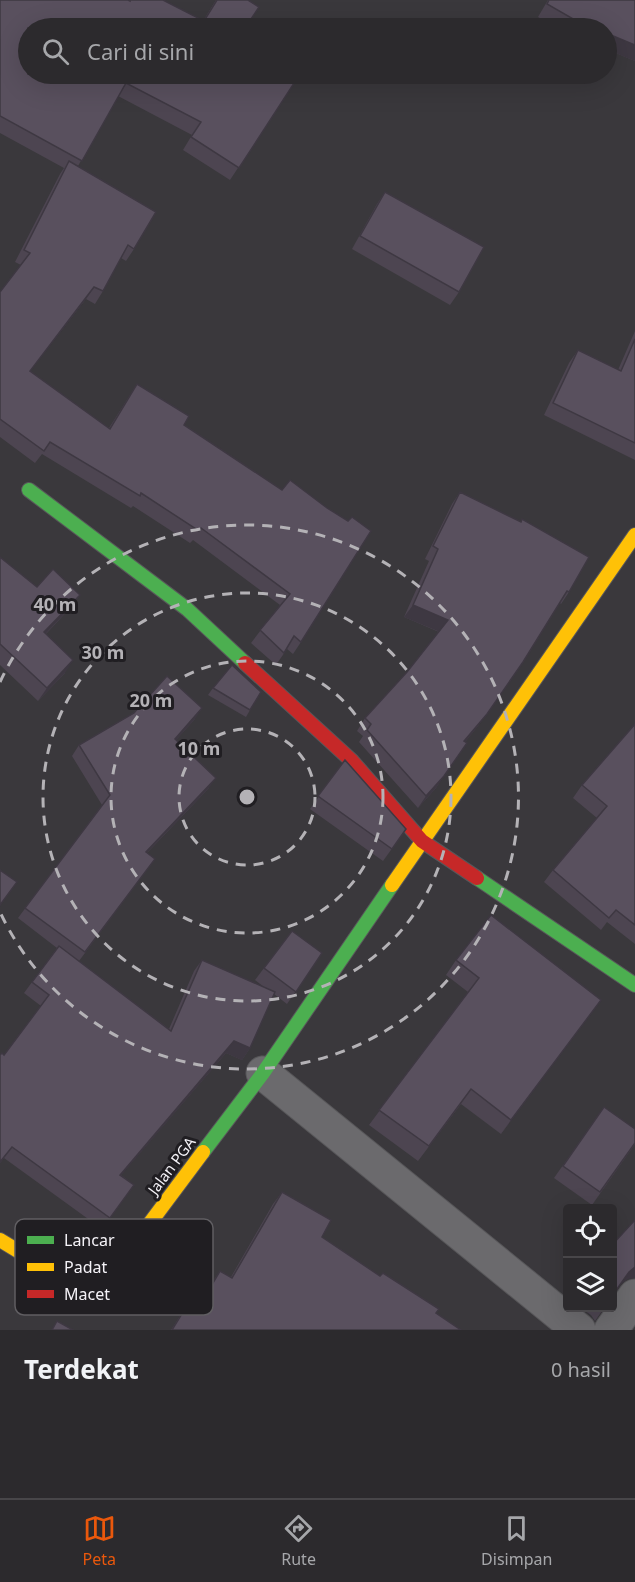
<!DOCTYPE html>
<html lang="id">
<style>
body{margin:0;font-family:"Noto Sans",sans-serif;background:#343235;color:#f1f3f6}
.controls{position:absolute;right:18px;bottom:18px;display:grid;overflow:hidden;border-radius:6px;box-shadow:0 6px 24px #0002}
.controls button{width:54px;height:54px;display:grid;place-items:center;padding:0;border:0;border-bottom:2px solid #484649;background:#2c2a2d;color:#f1f3f6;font:30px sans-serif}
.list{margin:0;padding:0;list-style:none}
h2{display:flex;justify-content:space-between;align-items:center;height:78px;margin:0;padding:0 24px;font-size:26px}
h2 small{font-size:20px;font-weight:400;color:#a6a7aa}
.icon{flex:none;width:33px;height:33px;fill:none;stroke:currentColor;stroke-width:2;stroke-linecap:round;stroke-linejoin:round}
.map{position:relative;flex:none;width:635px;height:1330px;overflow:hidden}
.search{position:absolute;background:#2c2a2d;box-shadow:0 6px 24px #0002;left:18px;right:18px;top:18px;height:66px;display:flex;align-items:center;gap:15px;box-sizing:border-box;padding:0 21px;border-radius:33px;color:#a6a7aa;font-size:22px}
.sheet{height:168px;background:#2c2a2d}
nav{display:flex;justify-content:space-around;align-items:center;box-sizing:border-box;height:84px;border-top:2px solid #484649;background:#2c2a2d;font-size:16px;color:#a6a7aa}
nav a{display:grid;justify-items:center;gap:3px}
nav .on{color:#ea580c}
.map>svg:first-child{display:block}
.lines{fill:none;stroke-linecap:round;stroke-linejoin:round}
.street-casing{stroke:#58575a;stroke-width:35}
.fast-casing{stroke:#58575a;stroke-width:16}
.slow-casing{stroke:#58575a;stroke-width:16}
.jam-casing{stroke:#58575a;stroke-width:16}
.street{stroke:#6b6a6d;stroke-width:33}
.fast{stroke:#4caf50;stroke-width:14}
.slow{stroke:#ffc107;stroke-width:14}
.jam{stroke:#c62828;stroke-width:14}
.wall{fill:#4d4551}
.shaded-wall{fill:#3e3842}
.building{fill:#59505e;stroke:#3e3842;stroke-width:1.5}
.ring{fill:none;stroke:#b4b2b6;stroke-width:3;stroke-dasharray:10 8}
.labels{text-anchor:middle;stroke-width:6;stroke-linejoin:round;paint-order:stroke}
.street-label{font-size:15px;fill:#f5f3f8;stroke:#201e22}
.key{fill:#201e22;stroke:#605e62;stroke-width:1.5}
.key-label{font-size:16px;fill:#f5f3f8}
.centre{fill:#b4b2b6;stroke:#201e22;stroke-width:3}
.ring-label{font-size:18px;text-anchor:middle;font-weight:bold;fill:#b4b2b6;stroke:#201e22;stroke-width:6;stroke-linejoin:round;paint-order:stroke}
</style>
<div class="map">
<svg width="635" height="1330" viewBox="0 0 635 1330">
<rect width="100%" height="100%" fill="#3a383c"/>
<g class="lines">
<g class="street-casing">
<g id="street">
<path d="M 263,1073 L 579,1330"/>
<path d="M 611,1330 L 635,1296"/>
</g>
</g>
<g class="fast-casing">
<g id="fast">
<path d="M 29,490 L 187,609 L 245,663"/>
<path d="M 477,878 L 635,985"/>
<path d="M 203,1152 L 263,1073 L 392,885"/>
</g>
</g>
<g class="slow-casing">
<g id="slow">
<path d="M 392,885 L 635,535"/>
<path d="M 0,1240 L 41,1265 L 74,1275 L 101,1272 L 141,1235 L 203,1152"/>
</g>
</g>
<g class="jam-casing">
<path id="jam" d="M 245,663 L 352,761 L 422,841 L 477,878"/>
</g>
<use href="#street" class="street"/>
<use href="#fast" class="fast"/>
<use href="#slow" class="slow"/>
<use href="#jam" class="jam"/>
</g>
<g class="wall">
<path d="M 0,0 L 163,0 L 203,21 L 216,0 L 248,0 L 245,28 L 300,74 L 230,180 L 183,150 L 192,135 L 118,96 L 78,166 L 134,249 L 126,261 L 121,258 L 103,291 L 95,304 L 86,299 L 30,371 L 109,428 L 137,384 L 184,425 L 282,490 L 301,642 L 293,654 L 287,649 L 276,665 L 251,643 L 280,605 L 193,540 L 190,543 L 133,506 L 131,508 L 42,454 L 35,463 L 0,437 L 0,292 L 21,265 L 15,262 L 60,174 L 64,168 L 0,133 Z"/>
<path d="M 548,0 L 635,0 L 635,61 L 606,49 L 606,28 L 559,28 L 538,17 Z"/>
<path d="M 385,192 L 459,292 L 450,305 L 352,249 L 377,204 Z"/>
<path d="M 635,331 L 635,460 L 544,415 L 569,363 L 578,350 L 618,370 Z"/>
<path d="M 460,492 L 569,592 L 561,604 L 560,603 L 478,726 L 465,742 L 436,788 L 418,808 L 359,742 L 363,736 L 357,731 L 365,718 L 407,672 L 439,632 L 404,617 L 429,561 L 425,559 L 452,504 Z"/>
<path d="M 0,557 L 37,587 L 80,595 L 71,607 L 46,634 L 65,673 L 38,701 L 0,665 Z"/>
<path d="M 213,688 L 250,710 L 246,717 L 208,695 Z"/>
<path d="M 195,719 L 176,740 L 209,788 L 147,853 L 155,859 L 79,961 L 169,1029 L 194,971 L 202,960 L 264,987 L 255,980 L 264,968 L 322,953 L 287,1004 L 274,994 L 250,1048 L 242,1060 L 226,1053 L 121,1175 L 134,1185 L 102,1229 L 4,1158 L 0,1163 L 0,1055 L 4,1055 L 41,1006 L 24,993 L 57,948 L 18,918 L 102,805 L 72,756 L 79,745 Z"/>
<path d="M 635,724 L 635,944 L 607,922 L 601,930 L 544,882 L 553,870 L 597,818 L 573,798 L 582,785 Z"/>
<path d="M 345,760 L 406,829 L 383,861 L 310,809 Z"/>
<path d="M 456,960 L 601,1000 L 501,1134 L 461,1104 L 418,1161 L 369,1125 L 468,992 L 446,975 Z"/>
<path d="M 604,1107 L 635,1144 L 592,1205 L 554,1178 Z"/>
<path d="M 282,1192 L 322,1237 L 461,1330 L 171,1330 L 191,1299 L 199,1304 L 211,1284 L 220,1271 L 231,1277 L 273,1204 Z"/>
<path d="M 581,1308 L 604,1308 L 595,1321 L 591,1315 Z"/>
</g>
<g class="shaded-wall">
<path d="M 588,25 L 596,28 L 586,28 Z"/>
<path d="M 606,33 L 635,45 L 635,61 L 606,49 Z"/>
<path d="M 94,287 L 86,299 L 21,383 L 30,371 Z"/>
<path d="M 80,595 L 71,607 L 35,645 L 44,632 Z"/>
<path d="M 413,605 L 448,620 L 440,632 L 404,617 Z"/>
<path d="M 73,660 L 65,673 L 38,701 L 47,688 Z"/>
<path d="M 202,708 L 195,719 L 168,749 L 175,739 Z"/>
<path d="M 487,714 L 478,726 L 456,753 L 464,741 Z"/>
<path d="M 444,776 L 436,788 L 418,808 L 426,796 Z"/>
<path d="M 216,778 L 209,788 L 138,862 L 146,852 Z"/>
<path d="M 601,1000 L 591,1014 L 501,1134 L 511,1120 Z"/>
<path d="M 234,1041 L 250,1048 L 242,1060 L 226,1053 L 112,1186 L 120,1175 Z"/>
<path d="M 635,1267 L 635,1278 L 628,1279 L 620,1285 L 629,1272 Z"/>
</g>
<g class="building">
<path d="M 0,0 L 128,0 L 130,1 L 130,0 L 163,0 L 204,21 L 217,0 L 248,0 L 259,7 L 245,28 L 28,28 L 28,74 L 300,74 L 239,168 L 191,137 L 201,122 L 126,83 L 82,161 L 0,116 Z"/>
<path d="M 549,0 L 635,0 L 635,45 L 606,33 L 606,28 L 596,28 L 588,25 L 587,27 L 547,4 Z"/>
<path d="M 69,161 L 156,212 L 134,249 L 128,245 L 103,291 L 94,287 L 30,371 L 110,429 L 137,384 L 189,416 L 184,425 L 282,490 L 290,480 L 327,508 L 348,521 L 352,517 L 371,531 L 301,642 L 294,636 L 284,653 L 260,630 L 290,594 L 201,528 L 199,531 L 141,493 L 140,496 L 50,442 L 44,451 L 0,419 L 0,292 L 30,253 L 24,250 Z"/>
<path d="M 385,192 L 484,247 L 459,292 L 360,236 Z"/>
<path d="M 635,339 L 635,443 L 553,403 L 578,350 L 621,371 Z"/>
<path d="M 460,492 L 521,522 L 522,519 L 589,557 L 569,592 L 567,591 L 523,662 L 487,714 L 464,741 L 467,743 L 444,776 L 426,796 L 367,730 L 371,724 L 365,718 L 407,672 L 448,620 L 413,605 L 438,549 L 433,546 Z"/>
<path d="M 0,557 L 37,587 L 53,569 L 80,595 L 44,632 L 73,660 L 47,688 L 0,644 Z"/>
<path d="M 232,665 L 261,692 L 250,710 L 213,688 Z"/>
<path d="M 167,676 L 202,708 L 175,739 L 216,778 L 146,852 L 155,859 L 85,952 L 25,908 L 110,795 L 79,745 L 134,713 Z"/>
<path d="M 635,724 L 635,925 L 616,910 L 609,918 L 553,870 L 607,806 L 582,785 Z"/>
<path d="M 345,760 L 406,829 L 392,849 L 318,796 Z"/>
<path d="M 0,870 L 17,882 L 0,905 Z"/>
<path d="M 491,915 L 601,1000 L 511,1120 L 471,1089 L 429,1146 L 379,1110 L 479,978 L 456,960 Z"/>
<path d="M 292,931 L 322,953 L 296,992 L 264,968 Z"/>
<path d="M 59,946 L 171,1031 L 202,960 L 275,992 L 250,1048 L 234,1041 L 120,1175 L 134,1185 L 110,1218 L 12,1147 L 0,1162 L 0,1055 L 2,1053 L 4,1055 L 49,995 L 32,982 Z"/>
<path d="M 604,1107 L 635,1129 L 635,1143 L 600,1192 L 563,1166 Z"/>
<path d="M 282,1192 L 331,1220 L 322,1237 L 380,1276 L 383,1273 L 439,1309 L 436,1313 L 461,1330 L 172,1330 L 191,1299 L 200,1305 L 220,1271 L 232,1278 Z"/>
<path d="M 635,1220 L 635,1267 L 629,1272 L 612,1296 L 612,1245 Z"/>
<path d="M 57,1321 L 73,1330 L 52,1330 Z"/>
</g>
<g class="ring">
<circle cx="247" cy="797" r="68"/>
<circle cx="247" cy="797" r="136"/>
<circle cx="247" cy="797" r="204"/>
<path d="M0 682A272 272 0 1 1 0 912"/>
</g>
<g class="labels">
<g class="street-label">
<text transform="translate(172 1166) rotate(-53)" y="5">Jalan PGA</text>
</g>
</g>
<rect x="15" y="1219" width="198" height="96" rx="9" class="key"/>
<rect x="27" y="1236" width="27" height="8" fill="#4caf50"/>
<rect x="27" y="1263" width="27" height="8" fill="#ffc107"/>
<rect x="27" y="1290" width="27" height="8" fill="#c62828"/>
<g class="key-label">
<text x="64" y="1246">Lancar</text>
<text x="64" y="1273">Padat</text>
<text x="64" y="1300">Macet</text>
</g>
<circle cx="247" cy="797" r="9" class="centre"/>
<g class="ring-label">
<text x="55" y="611">40 m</text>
<text x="103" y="659">30 m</text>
<text x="151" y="707">20 m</text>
<text x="199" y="755">10 m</text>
</g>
</svg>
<div class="controls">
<button><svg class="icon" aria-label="locate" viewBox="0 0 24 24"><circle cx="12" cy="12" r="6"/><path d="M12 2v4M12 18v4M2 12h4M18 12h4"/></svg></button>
<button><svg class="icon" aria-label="layers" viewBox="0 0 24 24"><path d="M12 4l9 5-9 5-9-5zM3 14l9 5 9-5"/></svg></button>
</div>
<div class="search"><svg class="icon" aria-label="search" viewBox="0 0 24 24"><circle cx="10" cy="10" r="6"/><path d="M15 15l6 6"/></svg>Cari di sini</div>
</div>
<section class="sheet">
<h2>Terdekat<small>0 hasil</small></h2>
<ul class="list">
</ul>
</section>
<nav>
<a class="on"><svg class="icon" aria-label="map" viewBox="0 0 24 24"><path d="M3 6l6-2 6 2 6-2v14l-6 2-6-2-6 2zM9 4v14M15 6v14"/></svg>Peta</a>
<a><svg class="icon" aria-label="directions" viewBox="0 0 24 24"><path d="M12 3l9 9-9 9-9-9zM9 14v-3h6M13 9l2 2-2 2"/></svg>Rute</a>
<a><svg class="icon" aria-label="saved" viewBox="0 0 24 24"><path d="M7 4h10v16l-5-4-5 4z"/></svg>Disimpan</a>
</nav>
